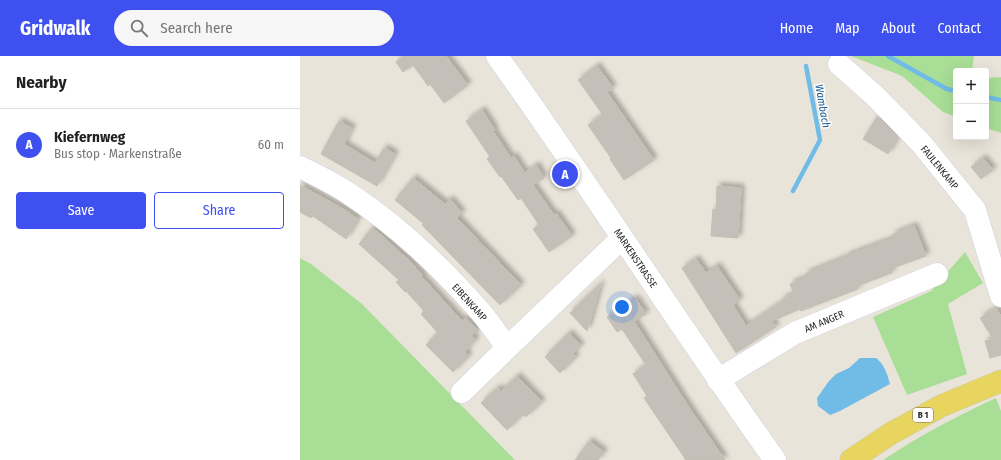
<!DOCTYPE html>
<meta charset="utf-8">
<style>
body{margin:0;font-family:"Fira Sans Condensed",sans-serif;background:#f6f6f6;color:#222}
.controls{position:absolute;right:12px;top:12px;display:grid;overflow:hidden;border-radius:4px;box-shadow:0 4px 16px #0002}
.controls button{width:36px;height:36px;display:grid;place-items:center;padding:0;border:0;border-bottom:1px solid #e0e0e0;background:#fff;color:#222;font:20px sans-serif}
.you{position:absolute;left:322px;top:251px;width:14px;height:14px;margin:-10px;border:3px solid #fff;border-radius:50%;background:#1a73e8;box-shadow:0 0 0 6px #1a73e833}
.badge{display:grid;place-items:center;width:26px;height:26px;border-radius:50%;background:#3f50f0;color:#fff;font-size:13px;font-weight:700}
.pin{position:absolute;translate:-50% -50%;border:2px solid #fff;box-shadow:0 1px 4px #0006}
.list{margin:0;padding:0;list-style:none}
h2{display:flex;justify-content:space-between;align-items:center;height:52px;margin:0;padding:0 16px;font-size:17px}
h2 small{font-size:13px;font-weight:400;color:#767676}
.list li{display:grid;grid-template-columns:26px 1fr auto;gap:12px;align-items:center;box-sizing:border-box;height:72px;padding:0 16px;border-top:1px solid #e0e0e0}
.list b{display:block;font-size:15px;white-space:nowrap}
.list p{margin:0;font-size:13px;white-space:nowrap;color:#767676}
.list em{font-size:13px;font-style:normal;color:#767676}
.actions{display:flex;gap:8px;padding:12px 16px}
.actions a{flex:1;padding:9px 0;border:1px solid #3f50f0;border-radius:4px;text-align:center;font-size:14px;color:#3f50f0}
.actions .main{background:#3f50f0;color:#fff}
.icon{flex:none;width:22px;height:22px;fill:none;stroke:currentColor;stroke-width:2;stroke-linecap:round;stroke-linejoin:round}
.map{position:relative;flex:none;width:701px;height:404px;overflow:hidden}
header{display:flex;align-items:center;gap:24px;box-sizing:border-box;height:56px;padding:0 20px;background:#3f50f0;color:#fff}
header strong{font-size:19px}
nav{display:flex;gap:22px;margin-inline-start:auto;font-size:14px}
.search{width:280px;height:36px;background:#f6f6f6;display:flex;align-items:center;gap:10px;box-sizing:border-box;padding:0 14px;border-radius:22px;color:#767676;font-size:15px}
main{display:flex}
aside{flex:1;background:#fff}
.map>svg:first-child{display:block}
.green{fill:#a9de97}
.water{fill:#70bce7}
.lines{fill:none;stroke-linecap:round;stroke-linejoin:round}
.stream{stroke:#70bce7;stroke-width:4.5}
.building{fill:#c4c0b9;stroke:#c4bfb3;filter:url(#shadow)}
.minor-casing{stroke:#ced0e0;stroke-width:23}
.major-casing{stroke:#c7c7c7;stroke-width:23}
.minor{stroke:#fff;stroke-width:22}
.major{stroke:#e8d55f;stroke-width:22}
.labels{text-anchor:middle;stroke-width:3;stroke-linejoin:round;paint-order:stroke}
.shield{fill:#fff;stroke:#686868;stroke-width:1}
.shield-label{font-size:9px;font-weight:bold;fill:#272727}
.street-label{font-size:10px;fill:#272727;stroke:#fff}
.water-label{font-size:11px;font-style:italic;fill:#14598e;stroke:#fff}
</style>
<header>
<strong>Gridwalk</strong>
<div class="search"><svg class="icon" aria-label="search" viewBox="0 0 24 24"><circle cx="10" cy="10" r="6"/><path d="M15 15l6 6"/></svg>Search here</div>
<nav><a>Home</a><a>Map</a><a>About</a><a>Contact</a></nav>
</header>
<main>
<aside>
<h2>Nearby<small></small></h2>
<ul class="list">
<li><span class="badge">A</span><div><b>Kiefernweg</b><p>Bus stop · Markenstraße</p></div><em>60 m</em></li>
</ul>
<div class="actions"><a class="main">Save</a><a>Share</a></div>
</aside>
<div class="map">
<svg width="701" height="404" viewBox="0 0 701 404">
<defs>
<filter id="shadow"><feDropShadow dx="3.5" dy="-3.5" stdDeviation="2" flood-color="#0004"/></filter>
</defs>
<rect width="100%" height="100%" fill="#e9e4d9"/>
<g class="green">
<path d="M 551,0 L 674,0 L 672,15 L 656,15 L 656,61 L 643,56 L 602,20 Z"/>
<path d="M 701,21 L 701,77 L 686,72 L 686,22 Z"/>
<path d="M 665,196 L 683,227 L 648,248 L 667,318 L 607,339 L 573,261 L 631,235 Z"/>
<path d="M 0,202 L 11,208 L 62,248 L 215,404 L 0,404 Z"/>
<path d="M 696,342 L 701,355 L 701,404 L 583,404 C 619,380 657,360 696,342 Z"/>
</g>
<path class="water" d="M 560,302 L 576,302 C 585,309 587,318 590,328 L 540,355 L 530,359 L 518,350 L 517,342 L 529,325 L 536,318 L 549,312 Z"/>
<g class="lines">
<g class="stream">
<path d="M 588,0 L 647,33 L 656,35"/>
<path d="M 686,41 L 701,44"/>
<path d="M 493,135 L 520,84 L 506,10"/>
</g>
</g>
<g class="building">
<path d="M 103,0 L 146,0 L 168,29 L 144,47 L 130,28 L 128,30 L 113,9 L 103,16 L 96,6 Z"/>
<path d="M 297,10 L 313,32 L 307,36 L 354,104 L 324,124 L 310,103 L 311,102 L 288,69 L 303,59 L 278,24 Z"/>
<path d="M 182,54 L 195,74 L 193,75 L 211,102 L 214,100 L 225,117 L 236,109 L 244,122 L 233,129 L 254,159 L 256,157 L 272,180 L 249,196 L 233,173 L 239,169 L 221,142 L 218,144 L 201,120 L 200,121 L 187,103 L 190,101 L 166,65 Z"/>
<path d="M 577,61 L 598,81 L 588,98 L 563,83 Z"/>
<path d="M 39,65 L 52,72 L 44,88 L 75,107 L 84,92 L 95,98 L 77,130 L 21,98 Z"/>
<path d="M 683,102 L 693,114 L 681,123 L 671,111 Z"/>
<path d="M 113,122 L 145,148 L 150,143 L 162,157 L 157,162 L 221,229 L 200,249 L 122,169 L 124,168 L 95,144 Z"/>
<path d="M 0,129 L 45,154 L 58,163 L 46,183 L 13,160 L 11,162 L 0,156 Z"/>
<path d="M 417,130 L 441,132 L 438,182 L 411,180 L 413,153 L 416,154 Z"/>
<path d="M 614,170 L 626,200 L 590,213 L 592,217 L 557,230 L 558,233 L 501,255 L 500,253 L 472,265 L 476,271 L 436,297 L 382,212 L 396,203 L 406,217 L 417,210 L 440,244 L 433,249 L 446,270 L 483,245 L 482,243 L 494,238 L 490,228 L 507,221 L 505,218 L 547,201 L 546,200 L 594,182 L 593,178 Z"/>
<path d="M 72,172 L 80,178 L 114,209 L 116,213 L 123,219 L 121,220 L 162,265 L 165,262 L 178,274 L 172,280 L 176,284 L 165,296 L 169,300 L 153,316 L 126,289 L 138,277 L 121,258 L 124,255 L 106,235 L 105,236 L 96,226 L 99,224 L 59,188 Z"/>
<path d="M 301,227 L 287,275 L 270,257 Z"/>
<path d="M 335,242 L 346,258 L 334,265 L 390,353 L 425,404 L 386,404 L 344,342 L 347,340 L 333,318 L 346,309 L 322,273 L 317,276 L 307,261 Z"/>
<path d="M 696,252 L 701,260 L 701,299 L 690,302 L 685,285 L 693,283 L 680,262 Z"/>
<path d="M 269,277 L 281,290 L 272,298 L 276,301 L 260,317 L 245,301 Z"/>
<path d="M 217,320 L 242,346 L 226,361 L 223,358 L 207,374 L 181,347 L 197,332 L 201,335 Z"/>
<path d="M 289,385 L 304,396 L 298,404 L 275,404 Z"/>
</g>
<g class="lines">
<g class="minor-casing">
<g id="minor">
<path d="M 197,0 C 292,133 380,271 475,404"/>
<path d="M 539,8 L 575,40 L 621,87 L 675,154 L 701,240"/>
<path d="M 0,111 C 16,119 33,127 48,137 C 97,169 140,210 178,253 C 189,265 198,279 207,292 L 322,182"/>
<path d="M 418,324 L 495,277 L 637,218"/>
<path d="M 162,336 L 207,292"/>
</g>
</g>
<g class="major-casing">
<path id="major" d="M 551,404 L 590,378 L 641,350 L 701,325"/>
</g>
<use href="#minor" class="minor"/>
<use href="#major" class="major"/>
</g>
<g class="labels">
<rect class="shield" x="613" y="352" width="20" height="14" rx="3"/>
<g class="shield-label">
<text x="623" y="362">B 1</text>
</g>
<g class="street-label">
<text transform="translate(640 111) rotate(51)" y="4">FAULENKAMP</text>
<text transform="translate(336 202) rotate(56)" y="4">MARKENSTRASSE</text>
<text transform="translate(170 246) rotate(48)" y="4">EIBENKAMP</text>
<text transform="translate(524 265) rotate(-23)" y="4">AM ANGER</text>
</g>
<g class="water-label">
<text transform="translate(523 50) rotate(80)" y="4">Wambach</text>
</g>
</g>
</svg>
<div class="controls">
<button>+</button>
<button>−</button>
</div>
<div class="you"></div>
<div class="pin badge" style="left:265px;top:118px">A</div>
</div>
</main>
